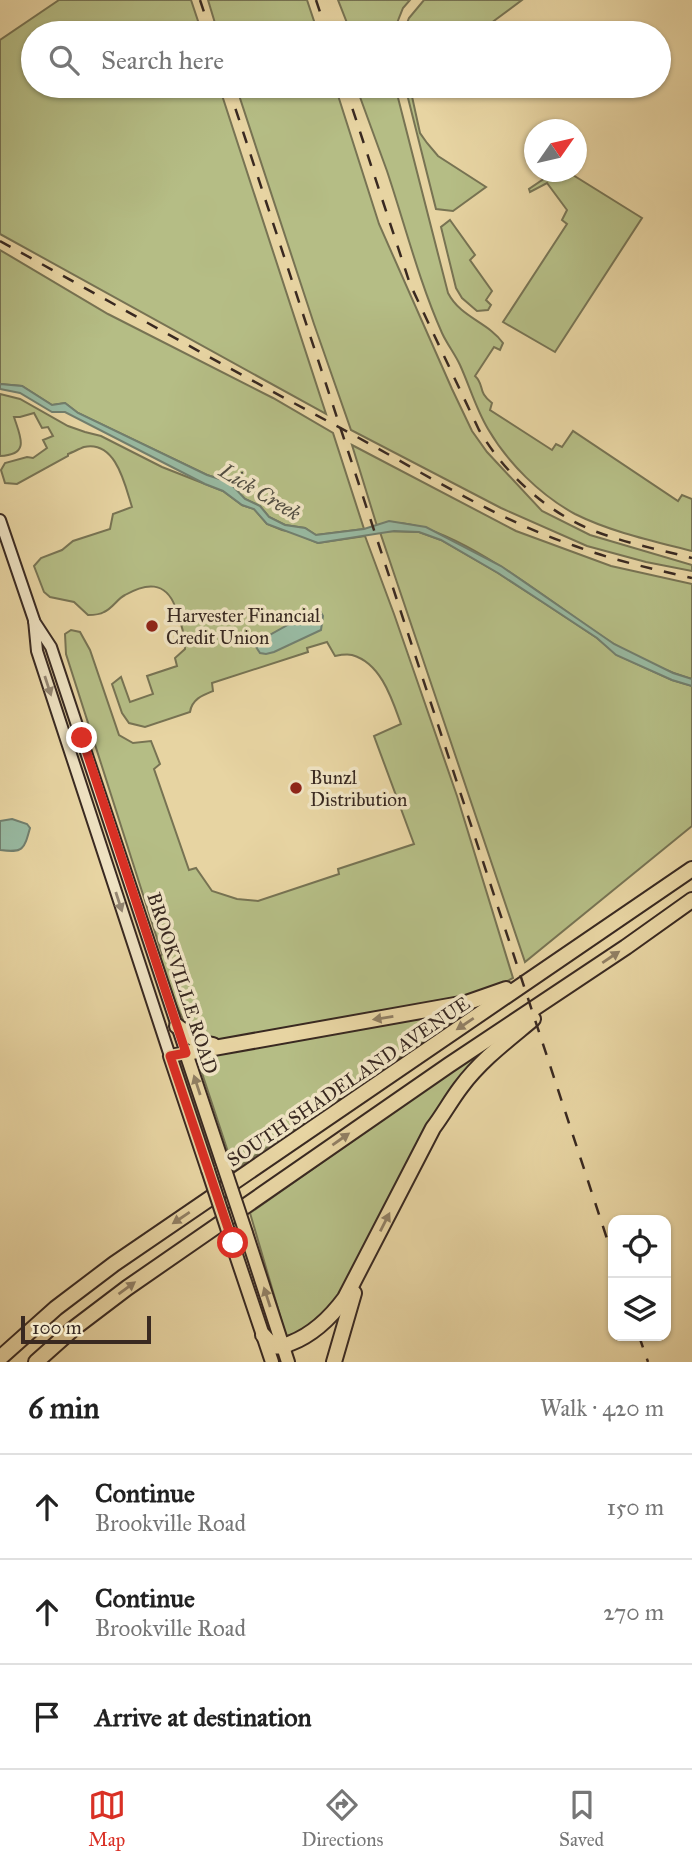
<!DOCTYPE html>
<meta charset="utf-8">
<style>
body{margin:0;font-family:"IM FELL Great Primer",serif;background:#f2f2f2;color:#222}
.controls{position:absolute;right:21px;bottom:21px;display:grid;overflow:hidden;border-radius:14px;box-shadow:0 2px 5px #0004}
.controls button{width:63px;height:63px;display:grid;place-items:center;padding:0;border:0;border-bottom:2px solid #e0e0e0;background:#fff;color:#222;font:35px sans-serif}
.compass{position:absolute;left:524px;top:119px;width:63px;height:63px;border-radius:50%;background:#fff;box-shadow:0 2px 5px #0004;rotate:56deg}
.scale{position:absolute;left:21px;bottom:18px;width:130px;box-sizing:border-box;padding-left:7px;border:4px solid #392921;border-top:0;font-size:19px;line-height:24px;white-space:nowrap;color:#392921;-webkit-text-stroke:5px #efe3c3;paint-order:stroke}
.stop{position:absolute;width:21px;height:21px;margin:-16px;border:5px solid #d93025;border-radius:50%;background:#fff}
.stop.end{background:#d93025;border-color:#fff;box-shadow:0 2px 7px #0008}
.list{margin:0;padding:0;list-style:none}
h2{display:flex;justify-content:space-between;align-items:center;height:91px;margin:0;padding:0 28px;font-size:30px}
h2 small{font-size:23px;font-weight:400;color:#767676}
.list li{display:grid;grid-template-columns:46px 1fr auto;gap:21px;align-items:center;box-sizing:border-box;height:105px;padding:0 28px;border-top:2px solid #e0e0e0}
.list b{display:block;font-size:26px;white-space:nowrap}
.list p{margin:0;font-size:23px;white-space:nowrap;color:#767676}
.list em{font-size:23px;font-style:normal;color:#767676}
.icon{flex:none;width:38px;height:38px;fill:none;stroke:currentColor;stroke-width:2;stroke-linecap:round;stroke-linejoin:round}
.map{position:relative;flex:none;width:692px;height:1362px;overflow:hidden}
.search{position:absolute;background:#fff;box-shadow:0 2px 5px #0004;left:21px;right:21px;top:21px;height:77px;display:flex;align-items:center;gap:18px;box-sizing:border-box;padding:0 24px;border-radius:38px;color:#767676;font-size:26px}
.sheet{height:406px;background:#fff}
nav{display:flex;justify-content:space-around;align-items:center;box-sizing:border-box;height:98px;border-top:2px solid #e0e0e0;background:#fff;font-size:19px;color:#767676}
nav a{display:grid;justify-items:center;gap:4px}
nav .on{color:#d93025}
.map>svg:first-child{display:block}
.green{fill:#b5bd85;stroke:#777353;stroke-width:2}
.water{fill:#98b9a1;stroke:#727f6e;stroke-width:2}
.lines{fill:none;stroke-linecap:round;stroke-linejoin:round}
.secondary-casing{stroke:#392921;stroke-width:14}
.primary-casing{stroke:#392921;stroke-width:16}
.motorway-casing{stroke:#392921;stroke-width:18}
.secondary{stroke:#efe3c3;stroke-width:10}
.primary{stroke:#e7d4a2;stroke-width:12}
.motorway{stroke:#e7d4a2;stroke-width:14}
.rail{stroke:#392921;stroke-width:2.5;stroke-dasharray:12 12;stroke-linecap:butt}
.primary-bridge-casing{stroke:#392921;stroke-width:16;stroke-linecap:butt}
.primary-bridge{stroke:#e7d4a2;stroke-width:12}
.oneway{fill:#948672}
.oneway2{fill:#907e62}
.route{stroke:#d93025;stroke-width:9}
.poi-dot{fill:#8f2418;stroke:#efe3c3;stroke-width:2.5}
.labels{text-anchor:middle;stroke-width:7;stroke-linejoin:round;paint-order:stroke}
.poi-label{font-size:19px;fill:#392921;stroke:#efe3c3;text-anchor:start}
.street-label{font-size:19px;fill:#392921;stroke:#efe3c3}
.water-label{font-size:21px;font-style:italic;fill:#514d41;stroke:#efe3c3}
</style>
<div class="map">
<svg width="692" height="1362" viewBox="0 0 692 1362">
<rect width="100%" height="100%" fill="#e7d4a2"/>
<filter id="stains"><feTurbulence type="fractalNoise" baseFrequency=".00286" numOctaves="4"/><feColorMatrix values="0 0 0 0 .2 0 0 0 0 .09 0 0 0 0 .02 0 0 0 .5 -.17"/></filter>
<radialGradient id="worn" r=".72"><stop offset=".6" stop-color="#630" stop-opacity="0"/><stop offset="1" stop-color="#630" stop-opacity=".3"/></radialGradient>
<g class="green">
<path d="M 59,0 L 191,0 L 202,33 L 33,33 L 33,86 L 219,86 L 326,414 L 0,234 L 0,40 Z"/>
<path d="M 208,0 L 307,0 L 318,33 L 218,33 Z"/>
<path d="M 338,0 L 410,0 L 403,8 L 393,33 L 351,33 Z"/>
<path d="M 424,0 L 522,0 L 483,29 L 479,25 L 468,33 L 403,33 L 409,18 Z"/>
<path d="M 236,86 L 335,86 L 379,224 L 452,389 L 472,431 L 487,452 L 542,511 L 590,535 L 692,565 L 692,571 L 646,562 L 587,546 L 501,508 L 351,430 L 314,324 Z"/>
<path d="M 356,86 L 395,86 L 448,293 C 461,318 488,322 503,343 L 500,350 L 494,347 L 475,376 C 485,385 477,392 492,403 L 490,410 L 552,450 L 556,444 L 562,447 L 573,431 L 678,501 L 682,495 L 692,499 L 692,551 C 653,541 611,532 575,514 C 540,495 508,463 488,429 C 476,409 470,387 460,365 C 455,354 447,344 442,333 C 419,281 405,225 387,171 C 377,143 366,114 356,86 Z"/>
<path d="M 405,86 L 414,86 L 411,92 L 420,133 L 427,143 L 438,156 L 486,187 L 453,211 L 436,209 Z"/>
<path d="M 554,172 L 568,172 L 642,218 L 555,352 L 503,322 L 567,224 L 562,220 L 567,210 L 547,183 L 530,192 L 529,189 Z"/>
<path d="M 450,220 L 475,255 L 470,260 L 492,291 L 486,300 L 491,305 L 488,310 L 477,311 L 462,298 L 456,288 L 441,227 Z"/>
<path d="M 0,250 L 108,314 L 273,398 L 333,433 L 364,529 L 316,535 L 305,528 L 285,525 L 269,517 L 260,506 L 245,499 L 229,482 L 207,475 L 78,413 L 65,403 L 52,405 L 22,386 L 0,384 Z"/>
<path d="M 0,394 L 20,399 L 68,426 L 85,432 L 101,436 L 162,467 L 223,491 L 242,505 L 254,509 L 267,524 L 282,530 L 292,532 L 318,543 L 365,536 L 394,614 L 457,796 L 513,978 L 500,985 L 445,1002 L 220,1040 C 213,1039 205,1038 199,1035 C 177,1024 168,979 160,957 L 162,954 L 66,654 L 65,634 L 71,630 L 80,632 L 90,650 L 119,735 L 133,743 L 151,741 L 160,764 L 154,769 L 189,870 L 196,868 L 212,891 L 237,899 L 258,901 L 339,874 L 338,869 L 414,844 L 374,736 L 401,724 C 392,699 381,663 352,655 C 347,654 340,655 335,656 L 327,642 L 307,648 L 308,652 L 212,683 L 213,691 C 203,695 192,699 190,712 L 145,727 L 129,723 L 122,713 L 112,684 L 121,677 L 130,702 L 153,694 L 147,676 L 177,666 L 175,658 L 185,649 C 185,633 180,621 175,606 C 165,581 146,583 125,595 C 117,599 113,608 104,612 C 99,615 94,615 88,615 L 74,602 L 50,597 L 44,592 L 34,566 L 41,558 L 62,550 L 73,541 L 110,529 L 113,514 L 132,507 C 125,485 116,440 84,447 C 79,449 73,452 68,454 L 68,456 L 17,484 L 5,483 L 1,470 L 5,463 L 27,457 L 33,458 L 47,448 L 43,440 L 53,436 L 48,427 L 42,428 L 34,413 L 20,417 L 14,417 C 20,436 31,455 0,456 Z"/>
<path d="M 352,445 L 516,531 L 611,566 L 692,584 L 692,679 C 665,671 638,658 614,644 C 563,614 436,503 377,526 Z"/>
<path d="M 385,531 L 419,532 L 441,540 L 498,573 L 544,603 L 597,638 L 617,655 L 672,680 L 692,686 L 692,826 L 525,962 L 380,532 Z"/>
<path d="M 474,1007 L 234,1170 L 197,1058 Z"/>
<path d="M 501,1037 L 472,1066 L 341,1293 C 326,1311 310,1332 286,1336 L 250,1213 Z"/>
</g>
<g class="water">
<path d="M 0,384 L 22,386 L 52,405 L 65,403 L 78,413 L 207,475 L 229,482 L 245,499 L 260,506 L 269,517 L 285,525 L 305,528 L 316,535 L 364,529 L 389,521 L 426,527 L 501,566 L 614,644 L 673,673 L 692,679 L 692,686 L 672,680 L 616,655 L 597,638 L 544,603 L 498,573 L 441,540 L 419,532 L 394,531 L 318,543 L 267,524 L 254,509 L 242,505 L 223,491 L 205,484 L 65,412 L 52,412 L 20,393 L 0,389 Z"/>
<path d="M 320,611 L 323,616 L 321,630 L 274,652 L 266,654 L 260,653 L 256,647 L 259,641 L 302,617 Z"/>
<path d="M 12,819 L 27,824 L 30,828 C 24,850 23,853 0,850 L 0,821 Z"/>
</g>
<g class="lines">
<g class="secondary-casing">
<g id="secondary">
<path d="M 0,520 L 34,620 L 37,651 L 170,1056"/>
<path d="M 34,621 L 51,647 L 186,1053"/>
</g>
</g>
<g class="primary-casing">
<g id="primary">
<path d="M 208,1170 L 170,1056 L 186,1053 L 222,1161"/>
<path d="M 246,1233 L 288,1362"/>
<path d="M 232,1243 L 272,1362"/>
</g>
</g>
<g class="motorway-casing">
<g id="motorway">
<path d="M 177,1026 L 198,1042 L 213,1045"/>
<path d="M 186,1053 L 466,1003 L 506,989"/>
<path d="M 263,1335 C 266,1338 271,1344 275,1346 C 281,1348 286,1345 291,1343 C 314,1334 331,1317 345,1298 L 433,1128 C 443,1115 451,1100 461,1087 C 481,1060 508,1040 533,1019"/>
<path d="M 0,1358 L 56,1308 L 114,1264 L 692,869"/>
<path d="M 36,1362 L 73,1329 L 127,1288 L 449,1065 L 626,947 L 692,900"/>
<path d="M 334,1362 L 354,1293"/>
</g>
</g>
<use href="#secondary" class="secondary"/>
<use href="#primary" class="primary"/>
<use href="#motorway" class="motorway"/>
<g class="rail">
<path d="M 200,0 L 211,33"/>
<path d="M 316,0 L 327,33"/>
<path d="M 228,86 L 613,1257"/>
<path d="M 345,86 L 410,284 L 479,430 C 504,472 542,508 587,528 C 620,542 657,549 692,558"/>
<path d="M 0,241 C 116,305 231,370 348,432 C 422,472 495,519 575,546 C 613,560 652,569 692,578"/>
<path d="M 639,1336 L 648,1362"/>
</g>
<g class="primary-bridge-casing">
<g id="primary-bridge">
<path d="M 222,1161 L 246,1233"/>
<path d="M 208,1170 L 232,1243"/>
</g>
</g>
<use href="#primary-bridge" class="primary-bridge"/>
</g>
<defs><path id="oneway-solid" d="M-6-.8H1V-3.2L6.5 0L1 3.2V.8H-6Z" transform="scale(1.75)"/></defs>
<g class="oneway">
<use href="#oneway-solid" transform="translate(48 686) rotate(72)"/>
<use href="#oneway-solid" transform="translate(119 902) rotate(72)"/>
</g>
<g class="oneway2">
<use href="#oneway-solid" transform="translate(611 957) rotate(-34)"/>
<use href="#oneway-solid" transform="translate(383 1018) rotate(171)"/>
<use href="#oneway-solid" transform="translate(465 1024) rotate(146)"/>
<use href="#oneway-solid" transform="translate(197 1085) rotate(-108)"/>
<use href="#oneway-solid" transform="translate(341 1139) rotate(-35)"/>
<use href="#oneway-solid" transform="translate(181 1218) rotate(146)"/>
<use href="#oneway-solid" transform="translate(385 1222) rotate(-63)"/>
<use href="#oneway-solid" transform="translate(127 1288) rotate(-36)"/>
<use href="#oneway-solid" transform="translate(267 1297) rotate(-108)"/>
</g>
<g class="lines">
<path class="route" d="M 82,738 L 186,1053 L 170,1056 L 233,1243"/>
</g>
<g class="poi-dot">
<circle cx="152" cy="626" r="7"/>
<circle cx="296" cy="788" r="7"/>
</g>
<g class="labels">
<g class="poi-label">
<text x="166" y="622">Harvester Financial<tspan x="166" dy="22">Credit Union</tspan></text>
<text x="310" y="784">Bunzl<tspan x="310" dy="22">Distribution</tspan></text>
</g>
<g class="street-label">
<text transform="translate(183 983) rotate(72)" y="7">BROOKVILLE ROAD</text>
<text transform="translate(348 1081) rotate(-34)" y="7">SOUTH SHADELAND AVENUE</text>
</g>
<g class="water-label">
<text transform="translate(260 492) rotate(31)" y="7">Lick Creek</text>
</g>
</g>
<rect width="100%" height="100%" filter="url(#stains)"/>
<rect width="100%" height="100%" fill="url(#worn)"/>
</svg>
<div class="controls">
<button><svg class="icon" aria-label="locate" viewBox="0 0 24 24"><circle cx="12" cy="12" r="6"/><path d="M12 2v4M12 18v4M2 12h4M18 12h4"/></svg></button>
<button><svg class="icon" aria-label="layers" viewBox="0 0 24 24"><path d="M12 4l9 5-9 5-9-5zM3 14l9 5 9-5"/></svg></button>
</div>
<svg class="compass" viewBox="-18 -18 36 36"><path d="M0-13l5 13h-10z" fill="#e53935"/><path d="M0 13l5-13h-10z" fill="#767676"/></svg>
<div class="scale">100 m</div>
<div class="stop" style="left:233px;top:1243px"></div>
<div class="stop end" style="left:82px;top:738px"></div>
<div class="search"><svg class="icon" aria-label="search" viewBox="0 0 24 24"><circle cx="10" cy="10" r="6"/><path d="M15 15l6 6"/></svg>Search here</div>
</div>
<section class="sheet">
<h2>6 min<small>Walk · 420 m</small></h2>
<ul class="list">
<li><svg class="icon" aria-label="ahead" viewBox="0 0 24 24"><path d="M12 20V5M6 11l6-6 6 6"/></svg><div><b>Continue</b><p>Brookville Road</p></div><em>150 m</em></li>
<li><svg class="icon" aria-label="ahead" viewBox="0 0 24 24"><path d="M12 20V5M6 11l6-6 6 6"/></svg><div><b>Continue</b><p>Brookville Road</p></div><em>270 m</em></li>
<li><svg class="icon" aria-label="arrive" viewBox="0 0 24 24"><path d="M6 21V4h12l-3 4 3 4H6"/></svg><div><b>Arrive at destination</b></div></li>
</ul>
</section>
<nav>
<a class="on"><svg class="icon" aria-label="map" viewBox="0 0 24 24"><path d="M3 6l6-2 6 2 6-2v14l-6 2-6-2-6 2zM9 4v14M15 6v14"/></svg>Map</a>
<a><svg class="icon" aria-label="directions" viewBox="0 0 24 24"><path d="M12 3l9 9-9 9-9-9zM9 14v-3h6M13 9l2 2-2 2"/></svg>Directions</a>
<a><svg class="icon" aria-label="saved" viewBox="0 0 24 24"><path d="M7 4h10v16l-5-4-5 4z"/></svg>Saved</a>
</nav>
